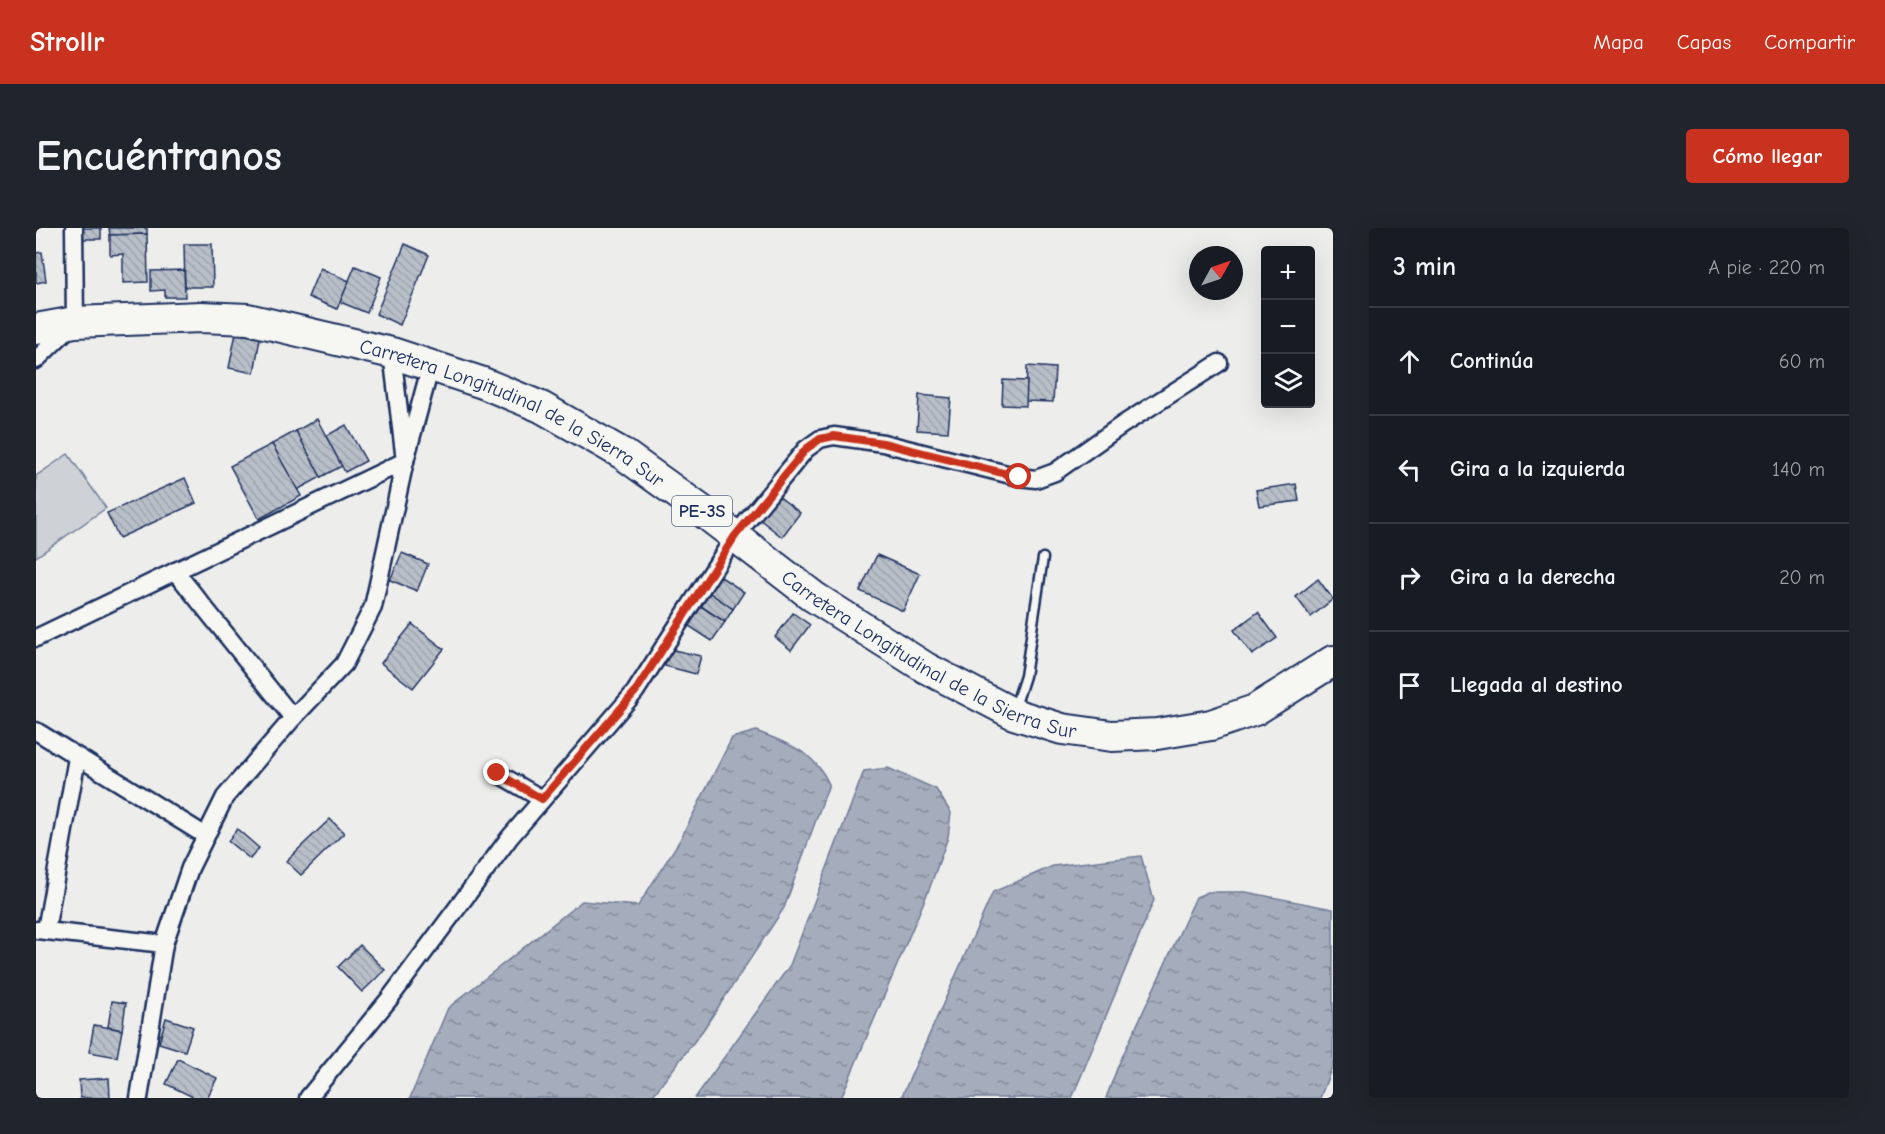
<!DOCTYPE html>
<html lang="es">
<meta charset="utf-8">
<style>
body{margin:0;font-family:"Comic Neue",sans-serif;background:#20242c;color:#f1f3f6}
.controls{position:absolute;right:18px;top:18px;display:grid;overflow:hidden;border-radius:6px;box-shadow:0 6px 24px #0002}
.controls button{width:54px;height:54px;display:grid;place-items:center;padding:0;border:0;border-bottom:2px solid #363941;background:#171b24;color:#f1f3f6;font:30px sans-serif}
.compass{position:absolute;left:1153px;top:18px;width:54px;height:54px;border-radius:50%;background:#171b24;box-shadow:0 6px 24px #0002;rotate:50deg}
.stop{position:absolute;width:18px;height:18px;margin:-14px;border:4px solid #c8321e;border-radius:50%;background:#fff}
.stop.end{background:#c8321e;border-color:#fff;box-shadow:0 2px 6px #0008}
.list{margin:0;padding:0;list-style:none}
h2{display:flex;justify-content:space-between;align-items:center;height:78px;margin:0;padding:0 24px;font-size:26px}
h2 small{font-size:20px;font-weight:400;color:#9ea1a6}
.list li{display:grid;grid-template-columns:39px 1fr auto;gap:18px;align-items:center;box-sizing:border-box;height:108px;padding:0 24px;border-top:2px solid #363941}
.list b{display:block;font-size:22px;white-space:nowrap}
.list em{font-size:20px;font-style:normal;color:#9ea1a6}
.icon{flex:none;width:33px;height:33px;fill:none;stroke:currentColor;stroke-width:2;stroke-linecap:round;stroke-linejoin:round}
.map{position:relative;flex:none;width:1297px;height:870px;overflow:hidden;border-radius:6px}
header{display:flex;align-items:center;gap:36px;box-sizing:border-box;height:84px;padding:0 30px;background:#c8321e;color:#fff}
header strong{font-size:28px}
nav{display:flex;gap:33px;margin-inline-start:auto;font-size:21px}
.intro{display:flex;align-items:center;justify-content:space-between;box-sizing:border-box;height:144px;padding:0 36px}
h1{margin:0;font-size:42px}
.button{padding:15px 27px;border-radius:6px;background:#c8321e;color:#fff;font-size:21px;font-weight:700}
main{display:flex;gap:36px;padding:0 36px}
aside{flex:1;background:#171b24;border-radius:6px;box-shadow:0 6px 24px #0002}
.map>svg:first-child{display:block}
.grass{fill:#ced2d7;stroke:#74809a;stroke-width:1.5}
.water{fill:url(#water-ripples);stroke:#6e7a96;stroke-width:1.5}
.building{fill:url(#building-back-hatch);stroke:#1b2f5e;stroke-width:1.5}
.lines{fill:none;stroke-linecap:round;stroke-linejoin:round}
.lane-casing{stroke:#1b2f5e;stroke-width:13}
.street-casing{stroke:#1b2f5e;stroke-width:21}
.highway-casing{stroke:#1b2f5e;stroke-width:34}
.lane{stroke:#f6f6f2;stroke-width:8}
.street{stroke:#f6f6f2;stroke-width:16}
.highway{stroke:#f6f6f2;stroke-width:30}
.route{stroke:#c8321e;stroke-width:8}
.labels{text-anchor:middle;stroke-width:4.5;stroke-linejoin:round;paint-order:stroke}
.shield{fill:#f6f6f2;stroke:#5d6b8a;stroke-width:1.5}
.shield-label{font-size:18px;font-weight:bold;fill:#1b2f5e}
.street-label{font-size:20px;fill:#1b2f5e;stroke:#f6f6f2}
</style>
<header>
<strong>Strollr</strong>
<nav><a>Mapa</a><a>Capas</a><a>Compartir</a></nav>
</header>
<div class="intro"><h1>Encuéntranos</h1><a class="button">Cómo llegar</a></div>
<main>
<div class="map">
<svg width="1297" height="870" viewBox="0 0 1297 870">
<defs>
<pattern id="water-ripples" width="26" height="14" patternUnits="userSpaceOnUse" patternTransform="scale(1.5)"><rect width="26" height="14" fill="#a5acbc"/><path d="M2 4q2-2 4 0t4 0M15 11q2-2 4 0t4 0" fill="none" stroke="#868c9c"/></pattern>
<pattern id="building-back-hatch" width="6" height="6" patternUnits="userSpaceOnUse" patternTransform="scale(1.5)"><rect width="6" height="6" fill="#b9bfc8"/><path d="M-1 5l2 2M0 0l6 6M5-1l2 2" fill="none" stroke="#9ea4ae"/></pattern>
</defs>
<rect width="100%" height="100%" fill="#edeeec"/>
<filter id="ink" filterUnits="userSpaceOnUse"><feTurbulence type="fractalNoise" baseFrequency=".0167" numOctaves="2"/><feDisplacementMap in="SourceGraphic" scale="12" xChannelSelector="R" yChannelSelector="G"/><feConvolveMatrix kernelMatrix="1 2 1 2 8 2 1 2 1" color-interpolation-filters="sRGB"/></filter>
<g filter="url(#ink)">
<path class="grass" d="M 32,226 L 70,280 L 0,329 L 0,248 Z"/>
<g class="water">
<path d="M 720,503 C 751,515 779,524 793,556 L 748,680 L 667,802 L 615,870 L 374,870 L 412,780 L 546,673 L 602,678 L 644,612 L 696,510 Z"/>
<path d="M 852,540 L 900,561 L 915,585 L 912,609 L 894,659 L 805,870 L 659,870 L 754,737 L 828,543 Z"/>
<path d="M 1105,628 L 1118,672 L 1036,870 L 865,870 L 957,664 L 1017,638 Z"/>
<path d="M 1172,664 L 1210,664 L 1297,681 L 1297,836 L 1284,870 L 1070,870 L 1082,838 L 1160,669 Z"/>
</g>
<g class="building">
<path d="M 41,0 L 65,0 L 65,11 L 40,11 Z"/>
<path d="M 73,0 L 111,0 L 111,6 L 74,7 Z"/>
<path d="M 111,6 L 112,54 L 87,55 L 87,26 L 74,27 L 74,7 Z"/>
<path d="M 148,16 L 176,16 L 177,59 L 149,59 Z"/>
<path d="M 369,16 L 393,27 L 364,97 L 340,86 Z"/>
<path d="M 6,24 L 10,53 L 0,55 L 0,25 Z"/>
<path d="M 319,38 L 345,49 L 331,85 L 304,74 Z"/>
<path d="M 284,40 L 313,53 L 301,81 L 272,69 Z"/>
<path d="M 148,42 L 149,69 L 129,69 L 129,62 L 115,63 L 115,43 Z"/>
<path d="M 200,105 L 224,110 L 218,145 L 193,140 Z"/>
<path d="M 991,138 L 1019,140 L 1017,174 L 990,173 Z"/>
<path d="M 967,152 L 991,153 L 990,178 L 966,177 Z"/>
<path d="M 883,167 L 915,170 L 912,204 L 881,202 Z"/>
<path d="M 281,191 L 306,238 L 285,249 L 260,203 Z"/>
<path d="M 310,197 L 330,233 L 309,244 L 290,208 Z"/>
<path d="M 260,203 L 285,249 L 261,262 L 236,216 Z"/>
<path d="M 236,216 L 265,268 L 223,291 L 194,238 Z"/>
<path d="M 149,250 L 160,275 L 83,310 L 71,285 Z"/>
<path d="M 1260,256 L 1263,273 L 1223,278 L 1220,262 Z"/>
<path d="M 741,267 L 764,285 L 746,309 L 722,290 Z"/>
<path d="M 366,325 L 392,336 L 381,363 L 354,352 Z"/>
<path d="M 841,327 L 884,346 L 867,383 L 824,363 Z"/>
<path d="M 679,345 L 708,364 L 697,381 L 668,361 Z"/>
<path d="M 1282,351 L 1297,371 L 1275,389 L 1260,369 Z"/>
<path d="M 668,361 L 697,381 L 689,394 L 660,375 Z"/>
<path d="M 660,375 L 689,394 L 676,413 L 647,394 Z"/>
<path d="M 1222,384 L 1241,410 L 1216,427 L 1198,402 Z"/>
<path d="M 757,385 L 774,397 L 755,422 L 739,409 Z"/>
<path d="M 376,396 L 408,421 L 377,460 L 345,435 Z"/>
<path d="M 633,421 L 665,428 L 660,446 L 629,438 Z"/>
<path d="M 294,591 L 308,605 L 265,647 L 250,633 Z"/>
<path d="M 201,601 L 223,620 L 214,631 L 192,613 Z"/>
<path d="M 324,717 L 349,742 L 326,764 L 302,739 Z"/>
<path d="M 76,773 L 90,775 L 86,802 L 72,799 Z"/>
<path d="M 130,790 L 157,799 L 149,823 L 123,815 Z"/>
<path d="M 58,797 L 86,802 L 81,829 L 53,824 Z"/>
<path d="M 142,831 L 181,850 L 171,870 L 159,870 L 130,856 Z"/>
<path d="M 73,850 L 74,870 L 44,870 L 43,852 Z"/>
</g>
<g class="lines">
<g class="lane-casing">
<path id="lane" d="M 979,479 L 989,448 L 1007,330"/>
</g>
<g class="street-casing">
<g id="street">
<path d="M 0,132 L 39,94 L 38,0"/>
<path d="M 139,343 L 257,490"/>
<path d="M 0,410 L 369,233 L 356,125"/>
<path d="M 0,503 L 170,608"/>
<path d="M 461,545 L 506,571"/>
<path d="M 1,702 L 128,716"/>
<path d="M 10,702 L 41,530"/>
<path d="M 103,870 L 128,716 L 154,640 L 189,569 L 257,490 L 308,436 L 337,379 L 369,233 L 395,137"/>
<path d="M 272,870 L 354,770 L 474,609 L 599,464 L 699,308 L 770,221 L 784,211 L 798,208 L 847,215 L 983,249 L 1000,251 L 1019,244 L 1086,197 L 1183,135"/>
</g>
</g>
<g class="highway-casing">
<g id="highway">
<path id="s1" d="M 0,101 L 39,94 L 165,89 L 212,91 L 356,125 L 447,155 L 505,179 L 587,226 L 669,285 L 778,369 L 890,440 L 978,486 L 1026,501 L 1076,508 L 1121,506 L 1175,497 L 1219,482 L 1297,433"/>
</g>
</g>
<use href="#lane" class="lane"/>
<use href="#street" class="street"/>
<use href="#highway" class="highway"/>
</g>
</g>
<g class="lines" filter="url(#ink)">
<path class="route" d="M 461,545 L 506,571 L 599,464 L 699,308 L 770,221 L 784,211 L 798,208 L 847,215 L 983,249"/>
</g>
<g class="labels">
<rect class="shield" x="636" y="268" width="60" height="30" rx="4.5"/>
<g class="shield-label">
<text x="666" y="289">PE-3S</text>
</g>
<g class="street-label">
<text dy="7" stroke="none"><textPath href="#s1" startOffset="495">Carretera Longitudinal de la Sierra Sur</textPath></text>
<text dy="7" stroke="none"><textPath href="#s1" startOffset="982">Carretera Longitudinal de la Sierra Sur</textPath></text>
</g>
</g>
</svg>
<div class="controls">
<button>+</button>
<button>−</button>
<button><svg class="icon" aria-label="layers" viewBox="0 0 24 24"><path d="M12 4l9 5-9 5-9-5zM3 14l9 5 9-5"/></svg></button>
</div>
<svg class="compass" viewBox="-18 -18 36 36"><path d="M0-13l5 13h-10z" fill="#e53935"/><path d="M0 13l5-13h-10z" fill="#9ea1a6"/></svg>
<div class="stop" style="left:983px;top:249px"></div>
<div class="stop end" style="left:461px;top:545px"></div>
</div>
<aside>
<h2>3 min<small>A pie · 220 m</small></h2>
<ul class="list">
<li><svg class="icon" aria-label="ahead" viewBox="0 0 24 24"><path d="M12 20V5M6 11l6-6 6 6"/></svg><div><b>Continúa</b></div><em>60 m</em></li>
<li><svg class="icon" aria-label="left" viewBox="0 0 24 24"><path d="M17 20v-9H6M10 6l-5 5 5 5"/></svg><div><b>Gira a la izquierda</b></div><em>140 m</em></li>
<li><svg class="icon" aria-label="right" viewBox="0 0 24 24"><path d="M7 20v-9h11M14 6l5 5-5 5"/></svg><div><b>Gira a la derecha</b></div><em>20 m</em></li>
<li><svg class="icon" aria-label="arrive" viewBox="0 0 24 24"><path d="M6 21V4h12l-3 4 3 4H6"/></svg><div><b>Llegada al destino</b></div></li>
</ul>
</aside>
</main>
